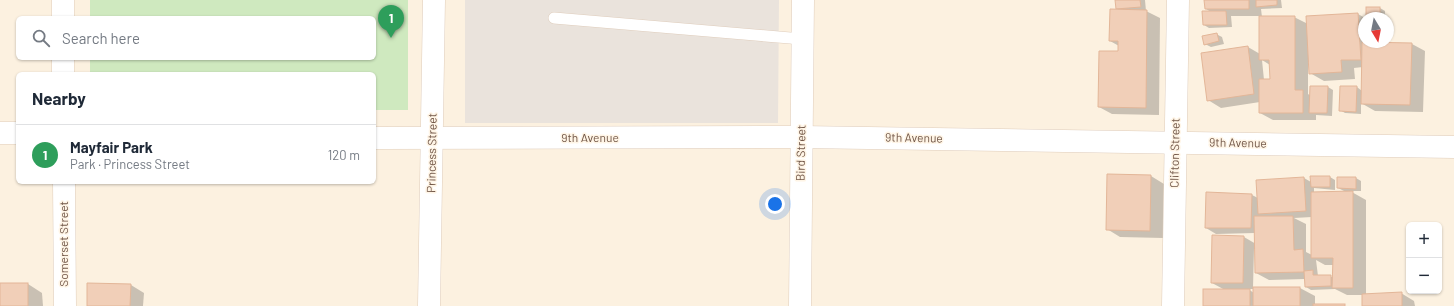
<!DOCTYPE html>
<meta charset="utf-8">
<style>
body{margin:0;font-family:Barlow,sans-serif;background:#f6f6f7;color:#1f2937}
.controls{position:absolute;right:12px;bottom:12px;display:grid;overflow:hidden;border-radius:6px;box-shadow:0 1px 3px #0004}
.controls button{width:36px;height:36px;display:grid;place-items:center;padding:0;border:0;border-bottom:1px solid #e0e1e3;background:#fff;color:#1f2937;font:20px sans-serif}
.compass{position:absolute;left:1358px;top:12px;width:36px;height:36px;border-radius:50%;background:#fff;box-shadow:0 1px 3px #0004;rotate:170deg}
.you{position:absolute;left:775px;top:204px;width:14px;height:14px;margin:-10px;border:3px solid #fff;border-radius:50%;background:#1a73e8;box-shadow:0 0 0 6px #1a73e833}
.badge{display:grid;place-items:center;width:26px;height:26px;border-radius:50%;background:#1a73e8;color:#fff;font-size:13px;font-weight:700}
.pin{position:absolute;translate:-50% -33px;filter:drop-shadow(0 1px 2px #0008)}
.pin::after{content:'';position:absolute;top:21px;width:14px;height:12px;background:inherit;clip-path:polygon(0 0,100% 0,50% 100%)}
.list{margin:0;padding:0;list-style:none}
h2{display:flex;justify-content:space-between;align-items:center;height:52px;margin:0;padding:0 16px;font-size:17px}
h2 small{font-size:13px;font-weight:400;color:#747a83}
.list li{display:grid;grid-template-columns:26px 1fr auto;gap:12px;align-items:center;box-sizing:border-box;height:60px;padding:0 16px;border-top:1px solid #e0e1e3}
.list b{display:block;font-size:15px;white-space:nowrap}
.list p{margin:0;font-size:13px;white-space:nowrap;color:#747a83}
.list em{font-size:13px;font-style:normal;color:#747a83}
.icon{flex:none;width:22px;height:22px;fill:none;stroke:currentColor;stroke-width:2;stroke-linecap:round;stroke-linejoin:round}
.map{position:relative;flex:none;width:1454px;height:306px;overflow:hidden}
.search{position:absolute;background:#fff;box-shadow:0 1px 3px #0004;left:16px;top:16px;width:360px;height:44px;display:flex;align-items:center;gap:10px;box-sizing:border-box;padding:0 14px;border-radius:6px;color:#747a83;font-size:15px}
.panel{position:absolute;background:#fff;box-shadow:0 1px 3px #0004;left:16px;top:72px;width:360px;height:112px;border-radius:6px}
.map>svg:first-child{display:block}
.industrial{fill:#eae3dc}
.green{fill:#cfe9bf}
.shadow{fill:#0003;fill-rule:evenodd}
.building{fill:#f1cfb8;stroke:#e3b698}
.lines{fill:none;stroke-linecap:round;stroke-linejoin:round}
.lane-casing{stroke:#dfcdbc;stroke-width:12}
.street-casing{stroke:#dfcdbc;stroke-width:23}
.lane{stroke:#fff;stroke-width:11}
.street{stroke:#fff;stroke-width:22}
.labels{text-anchor:middle;stroke-width:3;stroke-linejoin:round;paint-order:stroke}
.street-label{font-size:12px;fill:#725748;stroke:#fff5e6}
</style>
<div class="map">
<svg width="1454" height="306" viewBox="0 0 1454 306">
<rect width="100%" height="100%" fill="#fcf1e0"/>
<path class="industrial" d="M 465,0 L 779,0 L 778,123 L 465,123 Z"/>
<path class="green" d="M 90,0 L 408,0 L 408,110 L 374,110 L 374,74 L 90,74 L 90,58 L 374,58 L 374,18 L 90,18 Z"/>
<g class="shadow">
<path d="M 1116,0 L 1145,0 L 1146,11 L 1160,18 L 1159,115 L 1112,114 L 1099,107 L 1119,52 L 1119,46 L 1110,41 L 1120,11 L 1117,9 Z"/>
<path d="M 1205,0 L 1281,0 L 1282,8 L 1261,9 L 1262,17 L 1294,17 L 1308,24 L 1358,14 L 1365,18 L 1364,42 L 1412,44 L 1425,51 L 1423,112 L 1375,111 L 1361,103 L 1361,114 L 1345,113 L 1340,110 L 1357,87 L 1362,91 L 1363,67 L 1354,68 L 1355,79 L 1324,81 L 1310,73 L 1310,62 L 1308,62 L 1308,94 L 1311,96 L 1328,87 L 1333,90 L 1332,116 L 1316,115 L 1316,120 L 1273,120 L 1260,113 L 1260,102 L 1221,108 L 1208,100 L 1248,47 L 1260,54 L 1260,16 L 1231,16 L 1232,27 L 1209,28 L 1204,25 L 1211,12 L 1206,9 ZM 1262,60 L 1270,65 L 1271,80 L 1264,80 Z"/>
<path d="M 1367,8 L 1380,8 L 1385,11 L 1385,18 L 1367,18 Z"/>
<path d="M 1216,34 L 1222,37 L 1224,44 L 1211,47 L 1205,44 Z"/>
<path d="M 1151,176 L 1164,184 L 1163,238 L 1120,237 L 1107,229 Z"/>
<path d="M 1330,177 L 1335,180 L 1335,190 L 1314,188 L 1314,193 L 1346,192 L 1338,188 L 1356,178 L 1361,181 L 1361,191 L 1350,191 L 1366,200 L 1366,295 L 1401,293 L 1414,301 L 1415,306 L 1363,306 L 1363,295 L 1347,295 L 1335,289 L 1311,290 L 1306,287 L 1305,279 L 1269,280 L 1256,273 L 1256,249 L 1254,249 L 1253,288 L 1300,288 L 1315,296 L 1315,305 L 1346,306 L 1204,306 L 1225,290 L 1212,283 L 1244,237 L 1256,244 L 1255,233 L 1216,234 L 1206,228 L 1252,195 L 1258,198 L 1304,178 L 1311,182 ZM 1312,217 L 1312,255 L 1306,252 L 1306,224 L 1294,218 ZM 1316,260 L 1325,265 L 1334,265 L 1334,277 L 1318,276 ZM 1248,289 L 1254,289 L 1254,293 Z"/>
<path d="M 0,283 L 28,284 L 42,293 L 43,306 L 0,306 Z"/>
<path d="M 131,285 L 144,293 L 143,306 L 88,306 Z"/>
</g>
<g class="building">
<path d="M 1115,0 L 1140,0 L 1141,7 L 1116,9 Z"/>
<path d="M 1204,0 L 1249,0 L 1249,9 L 1205,9 Z"/>
<path d="M 1256,0 L 1277,0 L 1277,5 L 1256,7 Z"/>
<rect x="1366" y="7" width="14" height="11"/>
<path d="M 1110,9 L 1147,10 L 1146,108 L 1098,107 L 1099,51 L 1118,51 L 1118,41 L 1109,41 Z"/>
<path d="M 1202,11 L 1226,11 L 1227,25 L 1203,25 Z"/>
<path d="M 1358,13 L 1361,60 L 1341,60 L 1342,72 L 1309,74 L 1306,16 Z"/>
<path d="M 1259,16 L 1295,16 L 1295,90 L 1303,90 L 1303,113 L 1259,113 L 1259,79 L 1270,79 L 1269,60 L 1259,60 Z"/>
<path d="M 1217,33 L 1219,41 L 1204,45 L 1202,36 Z"/>
<path d="M 1362,42 L 1412,43 L 1410,105 L 1361,104 Z"/>
<path d="M 1248,46 L 1254,94 L 1207,101 L 1201,53 Z"/>
<path d="M 1310,86 L 1328,86 L 1327,113 L 1309,113 Z"/>
<path d="M 1340,86 L 1357,86 L 1356,112 L 1339,111 Z"/>
<path d="M 1107,174 L 1151,175 L 1150,231 L 1106,230 Z"/>
<path d="M 1310,176 L 1330,176 L 1330,187 L 1311,187 Z"/>
<path d="M 1304,177 L 1306,211 L 1258,214 L 1256,180 Z"/>
<path d="M 1337,177 L 1356,177 L 1356,189 L 1337,188 Z"/>
<path d="M 1353,191 L 1353,288 L 1332,288 L 1333,258 L 1311,258 L 1311,192 Z"/>
<path d="M 1206,192 L 1252,194 L 1251,228 L 1205,228 Z"/>
<path d="M 1254,216 L 1293,216 L 1294,250 L 1303,249 L 1304,272 L 1255,273 Z"/>
<path d="M 1212,235 L 1244,236 L 1243,283 L 1211,283 Z"/>
<path d="M 1313,270 L 1313,275 L 1331,275 L 1331,286 L 1305,287 L 1304,271 Z"/>
<rect x="0" y="283" width="28" height="23"/>
<path d="M 87,283 L 131,284 L 130,306 L 87,306 Z"/>
<rect x="1253" y="287" width="47" height="19"/>
<rect x="1203" y="289" width="47" height="17"/>
<path d="M 1402,292 L 1402,306 L 1362,306 L 1362,294 Z"/>
<rect x="1313" y="304" width="32" height="2"/>
</g>
<g class="lines">
<g class="lane-casing">
<path id="lane" d="M 554,18 L 802,39"/>
</g>
<g class="street-casing">
<g id="street">
<path d="M 63,0 L 63,18"/>
<path d="M 63,58 L 63,74"/>
<path d="M 0,133 L 18,133"/>
<path d="M 374,138 L 801,137 L 1454,147"/>
<path d="M 64,182 L 65,306"/>
<path d="M 429,306 L 434,0"/>
<path d="M 800,306 L 803,0"/>
<path d="M 1173,306 L 1178,0"/>
</g>
</g>
<use href="#lane" class="lane"/>
<use href="#street" class="street"/>
</g>
<g class="labels">
<g class="street-label">
<text x="590" y="142">9th Avenue</text>
<text transform="translate(914 138) rotate(1)" y="4">9th Avenue</text>
<text transform="translate(1238 143) rotate(1)" y="4">9th Avenue</text>
<text transform="translate(432 153) rotate(-89)" y="4">Princess Street</text>
<text transform="translate(801 153) rotate(-89)" y="4">Bird Street</text>
<text transform="translate(1175 153) rotate(-89)" y="4">Clifton Street</text>
<text transform="translate(64 244) rotate(-90)" y="4">Somerset Street</text>
</g>
</g>
</svg>
<div class="controls">
<button>+</button>
<button>−</button>
</div>
<svg class="compass" viewBox="-18 -18 36 36"><path d="M0-13l5 13h-10z" fill="#e53935"/><path d="M0 13l5-13h-10z" fill="#747a83"/></svg>
<div class="you"></div>
<div class="pin badge" style="left:391px;top:38px;background:#2e9e5b">1</div>
<div class="search"><svg class="icon" aria-label="search" viewBox="0 0 24 24"><circle cx="10" cy="10" r="6"/><path d="M15 15l6 6"/></svg>Search here</div>
<section class="panel">
<h2>Nearby<small></small></h2>
<ul class="list">
<li><span class="badge" style="background:#2e9e5b">1</span><div><b>Mayfair Park</b><p>Park · Princess Street</p></div><em>120 m</em></li>
</ul>
</section>
</div>
